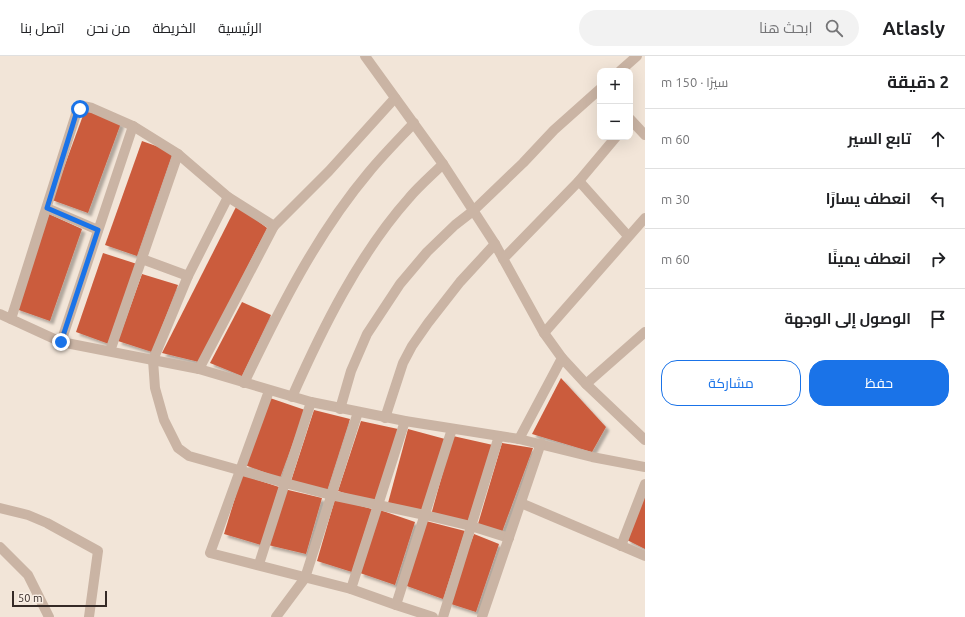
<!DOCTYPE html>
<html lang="ar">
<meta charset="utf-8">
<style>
body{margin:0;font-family:Ubuntu,Cairo,sans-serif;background:#f2f2f2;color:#202124;direction:rtl}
.controls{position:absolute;right:12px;top:12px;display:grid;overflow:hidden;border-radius:8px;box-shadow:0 4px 16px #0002}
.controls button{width:36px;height:36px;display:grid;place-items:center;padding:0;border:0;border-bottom:1px solid #e0e0e0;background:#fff;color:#202124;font:20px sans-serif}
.scale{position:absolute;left:12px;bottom:10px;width:95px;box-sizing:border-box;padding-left:4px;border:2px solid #352a26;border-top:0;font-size:11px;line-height:14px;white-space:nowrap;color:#352a26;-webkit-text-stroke:3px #faefe5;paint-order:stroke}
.stop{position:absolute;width:12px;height:12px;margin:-9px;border:3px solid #1a73e8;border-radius:50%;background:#fff}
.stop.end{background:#1a73e8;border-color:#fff;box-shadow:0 1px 4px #0008}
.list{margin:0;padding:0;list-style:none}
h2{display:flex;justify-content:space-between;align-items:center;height:52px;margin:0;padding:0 16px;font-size:17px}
h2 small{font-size:13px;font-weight:400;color:#757577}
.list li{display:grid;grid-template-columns:26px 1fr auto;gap:12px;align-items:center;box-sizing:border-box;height:60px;padding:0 16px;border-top:1px solid #e0e0e0}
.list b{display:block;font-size:15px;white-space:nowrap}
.list em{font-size:13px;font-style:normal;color:#757577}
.actions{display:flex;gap:8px;padding:12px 16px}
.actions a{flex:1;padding:9px 0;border:1px solid #1a73e8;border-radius:16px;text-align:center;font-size:14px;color:#1a73e8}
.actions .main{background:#1a73e8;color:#fff}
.icon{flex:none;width:22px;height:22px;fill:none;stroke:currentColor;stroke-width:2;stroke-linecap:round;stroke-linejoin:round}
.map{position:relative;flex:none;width:645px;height:561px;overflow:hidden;direction:ltr}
header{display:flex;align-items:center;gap:24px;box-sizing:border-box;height:56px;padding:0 20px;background:#fff;border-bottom:1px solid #e0e0e0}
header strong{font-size:19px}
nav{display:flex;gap:22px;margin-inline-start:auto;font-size:14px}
.search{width:280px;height:36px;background:#f2f2f2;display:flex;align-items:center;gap:10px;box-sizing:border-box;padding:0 14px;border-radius:22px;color:#757577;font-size:15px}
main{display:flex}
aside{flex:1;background:#fff}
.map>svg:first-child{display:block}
.building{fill:#cb5c3e;filter:url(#shadow)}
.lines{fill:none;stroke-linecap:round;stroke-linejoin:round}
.minor{stroke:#cab4a4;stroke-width:10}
.route{stroke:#1a73e8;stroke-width:5}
</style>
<header>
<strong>Atlasly</strong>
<div class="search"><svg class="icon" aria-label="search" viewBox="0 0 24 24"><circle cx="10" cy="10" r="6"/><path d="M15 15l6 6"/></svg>ابحث هنا</div>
<nav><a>الرئيسية</a><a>الخريطة</a><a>من نحن</a><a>اتصل بنا</a></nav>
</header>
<main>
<aside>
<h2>2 دقيقة<small>سيرًا · 150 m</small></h2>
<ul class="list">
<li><svg class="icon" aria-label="ahead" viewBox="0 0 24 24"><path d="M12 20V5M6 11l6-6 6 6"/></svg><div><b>تابع السير</b></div><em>60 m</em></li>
<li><svg class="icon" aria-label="left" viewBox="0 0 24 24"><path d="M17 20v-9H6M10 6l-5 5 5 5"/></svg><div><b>انعطف يسارًا</b></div><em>30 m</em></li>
<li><svg class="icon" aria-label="right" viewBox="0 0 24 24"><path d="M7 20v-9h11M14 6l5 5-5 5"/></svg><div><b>انعطف يمينًا</b></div><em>60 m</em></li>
<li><svg class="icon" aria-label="arrive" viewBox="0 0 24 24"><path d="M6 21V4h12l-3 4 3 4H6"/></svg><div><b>الوصول إلى الوجهة</b></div></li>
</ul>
<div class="actions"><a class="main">حفظ</a><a>مشاركة</a></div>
</aside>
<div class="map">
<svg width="645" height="561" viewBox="0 0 645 561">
<defs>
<filter id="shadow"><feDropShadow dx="3.5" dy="3.5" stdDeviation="1" flood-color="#0004"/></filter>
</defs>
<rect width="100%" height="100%" fill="#f2e5d8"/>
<g class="building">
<path d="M 85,54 L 121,67 L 88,157 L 52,144 Z"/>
<path d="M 142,85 L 173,96 L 137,200 L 105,189 Z"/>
<path d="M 237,149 L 267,172 L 199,306 L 162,297 Z"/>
<path d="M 49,158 L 82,173 L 50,265 L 16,253 Z"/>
<path d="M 103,197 L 137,208 L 109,288 L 76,276 Z"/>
<path d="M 142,218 L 178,229 L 152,296 L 118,285 Z"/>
<path d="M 242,246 L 271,259 L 242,320 L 210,307 Z"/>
<path d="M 561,322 L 606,371 L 592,396 L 532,378 Z"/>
<path d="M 270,342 L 305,354 L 280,422 L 245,409 Z"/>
<path d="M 314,354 L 350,363 L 327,435 L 291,425 Z"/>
<path d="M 361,365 L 398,373 L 376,447 L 338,435 Z"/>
<path d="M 408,373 L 445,383 L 423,455 L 388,447 Z"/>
<path d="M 453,380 L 493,389 L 468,465 L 431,459 Z"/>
<path d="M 502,387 L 533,392 L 502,476 L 478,468 Z"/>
<path d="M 242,419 L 279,431 L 261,489 L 224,478 Z"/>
<path d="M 645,432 L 645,493 L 627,484 Z"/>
<path d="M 284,433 L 322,442 L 306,498 L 268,489 Z"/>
<path d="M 335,443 L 372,453 L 352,516 L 317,505 Z"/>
<path d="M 380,454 L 415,466 L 395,529 L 360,517 Z"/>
<path d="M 426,465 L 465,475 L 443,543 L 404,529 Z"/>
<path d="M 474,478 L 499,488 L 476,556 L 448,547 Z"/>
</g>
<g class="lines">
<g class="minor">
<path d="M 365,0 L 443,108 L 495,188 L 544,277 L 562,302 L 586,328 L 645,384"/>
<path d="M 620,15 L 637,0"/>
<path d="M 630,63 L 645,79"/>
<path d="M 579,125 L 628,180"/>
<path d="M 47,152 L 98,174"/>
<path d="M 274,170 L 228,141 L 188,220 L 153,304 L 155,332 L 164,364 L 178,392 L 189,400 L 285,427 L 331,439 L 425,459 L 471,470 L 509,482"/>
<path d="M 142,203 L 188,220"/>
<path d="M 503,203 L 579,125 L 616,81"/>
<path d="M 0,258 L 61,286 L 199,313 L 311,346 L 405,365 L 519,383 L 592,401 L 645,411"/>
<path d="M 11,263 L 77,55 L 83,50 L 92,52 L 133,70 L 178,98 L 228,141"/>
<path d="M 544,277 L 645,162"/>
<path d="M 61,286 L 133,70"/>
<path d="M 110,295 L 178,98"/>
<path d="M 199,313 L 274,170 L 329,115 L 395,42"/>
<path d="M 244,327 C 279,254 316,179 369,116 C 383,99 399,83 414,67"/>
<path d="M 586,328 L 645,276"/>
<path d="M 269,335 L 210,497 L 351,533 L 396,549 L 433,561"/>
<path d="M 292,341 C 322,273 359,198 409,142 C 419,130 432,119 443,108"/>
<path d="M 340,353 L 351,315 L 367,278 L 400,228 L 427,196 L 455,169 L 473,155 L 523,107 L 554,74 L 600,33"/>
<path d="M 385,362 L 403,307 L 412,290 L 428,267 L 460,226 L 495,188"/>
<path d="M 519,383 L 562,302"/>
<path d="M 521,447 L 645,500"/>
<path d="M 0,452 L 28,459 L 47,467 L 98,495 L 89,561"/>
<path d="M 621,490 L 645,428"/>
<path d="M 0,491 L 28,519 L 49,561"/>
<path d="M 259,508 L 311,346"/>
<path d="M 351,533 L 405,365"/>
<path d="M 396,549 L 452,373"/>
<path d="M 276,561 L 305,522 L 358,356"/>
<path d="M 443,561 L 499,380"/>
<path d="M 482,561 L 541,387"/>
</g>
</g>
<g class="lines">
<path class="route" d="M 61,286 L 98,174 L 47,152 L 77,55 L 80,53"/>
</g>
</svg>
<div class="controls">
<button>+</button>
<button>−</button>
</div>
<div class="scale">50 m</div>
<div class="stop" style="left:80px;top:53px"></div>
<div class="stop end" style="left:61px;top:286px"></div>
</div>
</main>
